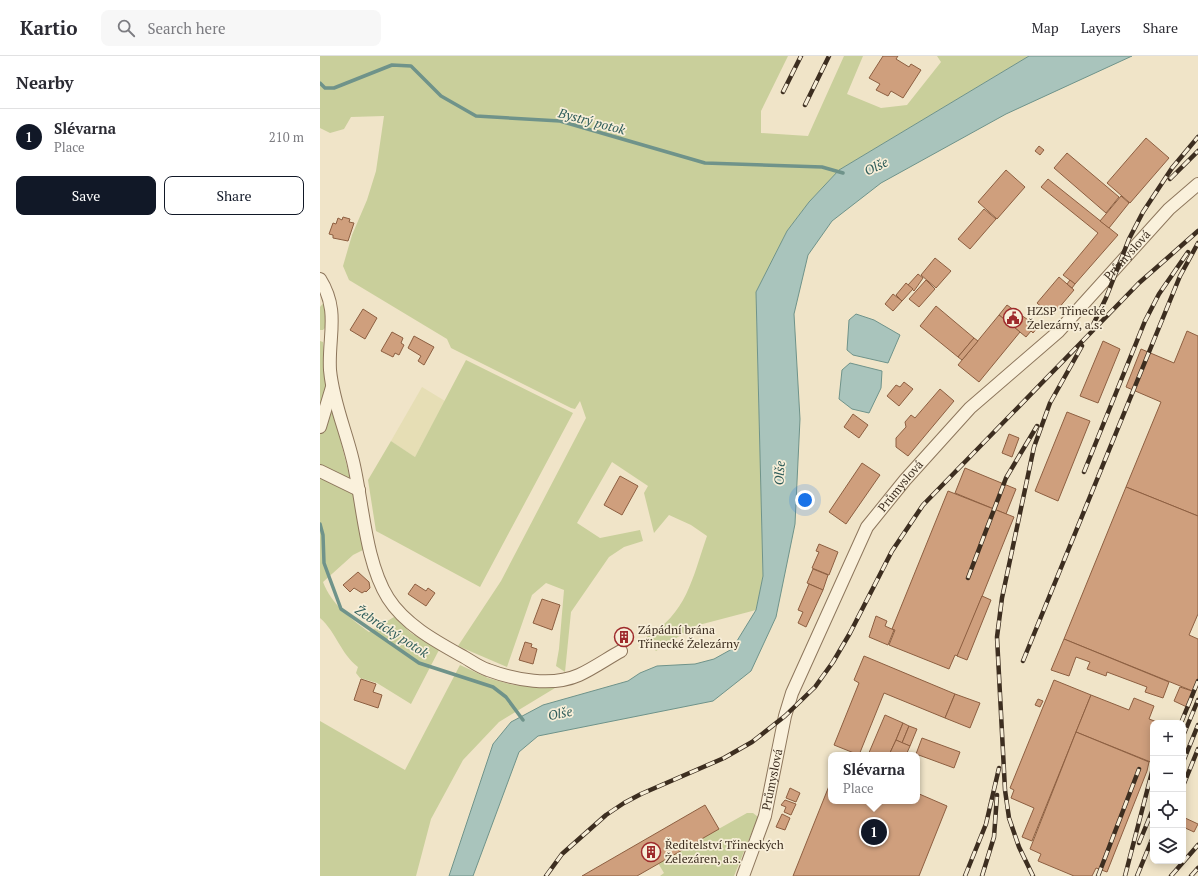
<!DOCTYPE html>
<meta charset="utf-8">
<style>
body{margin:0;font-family:"PT Serif",serif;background:#f7f7f7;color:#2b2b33}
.controls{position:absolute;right:12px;bottom:12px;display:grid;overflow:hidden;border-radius:8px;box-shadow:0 2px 10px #0003}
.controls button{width:36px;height:36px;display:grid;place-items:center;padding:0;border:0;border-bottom:1px solid #e1e1e2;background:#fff;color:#2b2b33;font:20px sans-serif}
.you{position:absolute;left:485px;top:444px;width:14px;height:14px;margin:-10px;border:3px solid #fff;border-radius:50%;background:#1a73e8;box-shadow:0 0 0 6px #1a73e833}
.badge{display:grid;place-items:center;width:26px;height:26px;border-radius:50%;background:#111827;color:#fff;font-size:13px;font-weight:700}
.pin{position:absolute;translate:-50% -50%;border:2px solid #fff;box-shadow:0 1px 4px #0006}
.popup{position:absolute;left:508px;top:696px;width:92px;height:52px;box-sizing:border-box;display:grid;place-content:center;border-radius:8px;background:#fff;filter:drop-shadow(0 1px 3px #0005);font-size:13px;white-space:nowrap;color:#7c7c81}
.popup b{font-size:15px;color:#2b2b33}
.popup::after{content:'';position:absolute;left:50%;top:100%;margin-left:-8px;border:8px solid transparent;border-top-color:#fff}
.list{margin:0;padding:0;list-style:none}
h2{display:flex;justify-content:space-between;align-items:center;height:52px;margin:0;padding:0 16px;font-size:17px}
h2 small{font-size:13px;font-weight:400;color:#7c7c81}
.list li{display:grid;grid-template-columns:26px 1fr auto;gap:12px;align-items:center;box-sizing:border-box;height:56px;padding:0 16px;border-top:1px solid #e1e1e2}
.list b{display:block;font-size:15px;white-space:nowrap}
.list p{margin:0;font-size:13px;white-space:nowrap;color:#7c7c81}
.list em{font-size:13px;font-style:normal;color:#7c7c81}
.actions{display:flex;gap:8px;padding:12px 16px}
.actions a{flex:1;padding:9px 0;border:1px solid #111827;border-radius:8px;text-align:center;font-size:14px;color:#111827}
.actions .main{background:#111827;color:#fff}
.icon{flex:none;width:22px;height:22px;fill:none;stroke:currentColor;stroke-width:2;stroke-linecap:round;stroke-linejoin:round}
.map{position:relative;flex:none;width:878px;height:820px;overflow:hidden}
header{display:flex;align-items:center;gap:24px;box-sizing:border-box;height:56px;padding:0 20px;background:#fff;border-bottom:1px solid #e1e1e2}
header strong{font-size:19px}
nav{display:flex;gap:22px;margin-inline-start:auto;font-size:14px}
.search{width:280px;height:36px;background:#f7f7f7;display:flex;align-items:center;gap:10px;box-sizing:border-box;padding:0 14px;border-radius:8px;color:#7c7c81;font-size:15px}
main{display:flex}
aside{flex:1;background:#fff}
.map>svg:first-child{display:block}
.farmland{fill:#e6deb5}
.green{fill:#c9cf9b}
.water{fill:#a9c4bc;stroke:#6f938a}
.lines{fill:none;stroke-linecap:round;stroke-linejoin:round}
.stream{stroke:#6f938a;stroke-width:3.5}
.building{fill:#cf9f7d;stroke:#8d5f41}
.minor-casing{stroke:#8d765c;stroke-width:14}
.minor{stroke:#faf1dc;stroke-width:12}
.rail-casing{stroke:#3d2e20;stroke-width:4.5}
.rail{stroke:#f7eed8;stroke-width:3;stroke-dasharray:9;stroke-linecap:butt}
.labels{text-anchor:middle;stroke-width:3.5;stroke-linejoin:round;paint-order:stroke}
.street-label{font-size:12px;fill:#3d2e20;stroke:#f7eed8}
.poi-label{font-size:12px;fill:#3d2e20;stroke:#f7eed8;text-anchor:start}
.water-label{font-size:13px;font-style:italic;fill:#2f5d5a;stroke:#f7eed8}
</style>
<header>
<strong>Kartio</strong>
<div class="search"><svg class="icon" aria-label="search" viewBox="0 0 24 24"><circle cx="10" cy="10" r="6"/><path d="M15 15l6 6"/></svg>Search here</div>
<nav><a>Map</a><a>Layers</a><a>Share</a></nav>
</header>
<main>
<aside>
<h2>Nearby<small></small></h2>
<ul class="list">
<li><span class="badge">1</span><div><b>Slévarna</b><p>Place</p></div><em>210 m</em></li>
</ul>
<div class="actions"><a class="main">Save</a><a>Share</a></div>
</aside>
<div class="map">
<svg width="878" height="820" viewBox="0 0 878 820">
<rect width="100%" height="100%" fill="#f0e4c8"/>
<path class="farmland" d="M 102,331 L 125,345 L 95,401 L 71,385 Z"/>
<g class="green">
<path d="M 0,0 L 468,0 L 441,55 L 441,77 L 488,80 L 524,0 L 543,0 L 527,38 L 561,52 L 587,49 L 621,6 L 617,0 L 709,0 L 519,114 L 489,146 L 467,175 L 436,236 L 443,520 L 436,554 L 375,570 L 336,595 L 325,582 C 367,558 372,523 387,480 L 371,469 L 349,459 L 334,477 L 324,437 L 328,430 L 292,406 L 257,467 L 280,482 L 320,474 L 323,485 L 304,491 L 289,501 L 251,556 L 245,616 L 236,610 L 239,593 L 244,534 L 226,527 L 212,539 L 187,611 L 138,590 L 181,525 L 266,362 L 260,345 L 255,353 L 251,352 L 131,292 L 127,283 L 29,224 L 23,210 L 32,179 L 47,144 L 56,115 L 64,60 L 31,61 L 24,73 L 10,77 L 0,72 Z"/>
<path d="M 5,245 L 7,270 L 3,274 L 0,274 L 0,251 Z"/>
<path d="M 0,285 L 3,286 L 4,319 L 39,458 L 43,494 L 33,499 L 3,526 C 12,549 30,562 49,576 L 74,561 L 91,577 L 119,594 L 91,648 L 57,627 L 40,622 L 36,617 L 38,611 C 20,597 17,577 0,562 Z"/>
<path d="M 146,304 L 253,357 L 160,531 L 56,475 L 48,424 L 71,385 L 95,401 Z"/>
<path d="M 140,609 L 168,622 L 193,629 L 235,632 L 179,666 L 143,704 L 111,763 L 96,820 L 0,820 L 0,665 L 85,714 Z"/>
<path d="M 427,757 L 433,757 L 438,761 L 414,820 L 340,820 L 344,817 L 338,807 Z"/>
</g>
<g class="water">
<path d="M 709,0 L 812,0 L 686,58 L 561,127 L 512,165 L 488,199 L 474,258 L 480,363 L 475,468 L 456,561 L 431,615 L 393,645 L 218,680 L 199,696 L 153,820 L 129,820 L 173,688 L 191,666 L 223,649 L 308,625 L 320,617 L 337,610 L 375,608 L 394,603 L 412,593 L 436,554 L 443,520 L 436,236 L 467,175 L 489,146 L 519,114 Z"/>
<path d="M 536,258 L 554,264 L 580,279 L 568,307 L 533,299 L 527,294 L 529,264 Z"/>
<path d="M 530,307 L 562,315 L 561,332 L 549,357 L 532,353 L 519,343 L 522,314 Z"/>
</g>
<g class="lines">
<g class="stream">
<path d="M 0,27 L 5,32 L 14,32 L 72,9 L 91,10 L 121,40 L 156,60 L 240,65 L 385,107 L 502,111 L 523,117"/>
<path d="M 0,468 L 3,479 L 4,507 L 21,553 L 99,607 L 173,631 L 186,641 L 203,664"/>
</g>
</g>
<g class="building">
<path d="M 563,0 L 578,0 L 576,3 L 589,11 L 591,8 L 601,14 L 583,42 L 571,35 L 568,40 L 556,34 L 560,28 L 549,22 Z"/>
<path d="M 826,82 L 849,102 L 810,147 L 787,127 Z"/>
<path d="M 719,90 L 724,94 L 720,99 L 715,95 Z"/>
<path d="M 747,97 L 799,141 L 786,157 L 734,112 Z"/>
<path d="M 686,114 L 705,131 L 677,163 L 658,146 Z"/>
<path d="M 728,123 L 798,179 L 755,228 L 743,219 L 778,177 L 721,131 Z"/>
<path d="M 801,140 L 809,147 L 789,172 L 780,165 Z"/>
<path d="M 664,153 L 676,163 L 650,193 L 638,183 Z"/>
<path d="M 23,161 L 30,163 L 29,166 L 34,167 L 28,185 L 13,182 L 13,179 L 9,178 L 13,167 L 16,168 L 18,162 L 22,164 Z"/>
<path d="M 615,202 L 631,215 L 616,232 L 601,219 Z"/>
<path d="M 598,218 L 603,222 L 594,235 L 588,229 Z"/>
<path d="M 739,221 L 754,234 L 732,260 L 717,247 Z"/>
<path d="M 606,224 L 615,233 L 599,251 L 589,243 Z"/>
<path d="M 750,224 L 755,228 L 752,232 L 747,228 Z"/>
<path d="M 586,227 L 593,233 L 582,245 L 576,239 Z"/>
<path d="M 573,238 L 582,245 L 573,255 L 565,248 Z"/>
<path d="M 687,249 L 718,271 L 713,277 L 711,275 L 706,281 L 679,259 Z"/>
<path d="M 616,250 L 654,282 L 638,301 L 600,270 Z"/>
<path d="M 43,253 L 57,262 L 45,283 L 30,274 Z"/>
<path d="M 679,259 L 700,276 L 659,326 L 638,309 Z"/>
<path d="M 867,275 L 878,280 L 878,460 L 806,431 L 841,346 L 806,331 L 821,293 L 854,307 Z"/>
<path d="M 72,276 L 83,282 L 81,287 L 84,289 L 79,299 L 75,297 L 73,301 L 61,295 Z"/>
<path d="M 94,280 L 114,291 L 104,309 L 98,305 L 101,300 L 88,292 Z"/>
<path d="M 654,282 L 658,285 L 642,304 L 638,301 Z"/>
<path d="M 783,285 L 800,293 L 778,347 L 760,340 Z"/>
<path d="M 584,326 L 593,333 L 579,350 L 567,340 L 576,329 L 580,331 Z"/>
<path d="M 620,333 L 634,345 L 588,400 L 576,391 L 576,382 L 586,371 L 585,366 L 591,359 L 595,362 Z"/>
<path d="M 747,356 L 770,365 L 738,445 L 715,435 Z"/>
<path d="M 533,358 L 548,369 L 539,382 L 524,371 Z"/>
<path d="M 689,378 L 699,382 L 692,401 L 682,397 Z"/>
<path d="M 542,407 L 560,419 L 526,468 L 509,456 Z"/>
<path d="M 645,412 L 696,433 L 686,458 L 635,437 Z"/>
<path d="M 300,420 L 318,430 L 302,459 L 284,449 Z"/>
<path d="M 806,431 L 878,460 L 878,558 L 869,579 L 878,583 L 878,629 L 875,636 L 744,583 Z"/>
<path d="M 628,435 L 694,461 L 638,600 L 635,599 L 629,613 L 569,589 L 575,574 L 572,573 Z"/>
<path d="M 499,488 L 518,496 L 509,519 L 492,512 L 499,496 L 496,495 Z"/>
<path d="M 493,513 L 508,519 L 503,534 L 487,527 Z"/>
<path d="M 38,516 L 49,526 L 50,532 L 46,536 L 45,535 L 42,537 L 34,532 L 30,536 L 23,529 Z"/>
<path d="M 95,528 L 106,535 L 108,532 L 115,537 L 106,550 L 88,538 Z"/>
<path d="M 489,528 L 503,534 L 486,571 L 478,567 L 483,556 L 478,554 Z"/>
<path d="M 662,540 L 671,544 L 647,604 L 637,600 Z"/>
<path d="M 222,543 L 240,549 L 232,574 L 213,567 Z"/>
<path d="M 556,560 L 567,565 L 565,570 L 574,574 L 568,589 L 549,581 Z"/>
<path d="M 306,574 L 312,581 L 299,588 L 295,580 Z"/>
<path d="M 744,583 L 849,626 L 843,642 L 825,636 L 827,631 L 787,616 L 786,620 L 767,613 L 770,606 L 756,601 L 749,620 L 731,614 Z"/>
<path d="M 205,586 L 212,588 L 211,591 L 217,593 L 213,608 L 199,604 Z"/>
<path d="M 544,600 L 635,638 L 625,662 L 564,637 L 539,699 L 514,689 L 539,627 L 534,624 Z"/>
<path d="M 41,623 L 56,628 L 53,636 L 62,639 L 58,652 L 34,644 Z"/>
<path d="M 734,624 L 771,639 L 712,785 L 702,781 L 714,752 L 691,742 L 694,734 L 690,732 Z"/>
<path d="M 860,631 L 875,636 L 869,652 L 854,645 Z"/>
<path d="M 635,638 L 660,647 L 650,672 L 625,662 Z"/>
<path d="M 771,639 L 809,654 L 814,642 L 834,650 L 829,663 L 840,667 L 833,667 L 833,707 L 756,676 Z"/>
<path d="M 718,643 L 723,645 L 720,651 L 715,649 Z"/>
<path d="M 565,659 L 583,667 L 576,684 L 569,699 L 548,699 Z"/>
<path d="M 583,667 L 589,670 L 582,687 L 576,684 Z"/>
<path d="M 589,670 L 597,673 L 590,690 L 582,687 Z"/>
<path d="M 756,676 L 829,706 L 827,715 L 787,816 L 776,812 L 772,820 L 754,820 L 718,805 L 721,798 L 710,793 Z"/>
<path d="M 602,682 L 640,696 L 634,712 L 596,698 Z"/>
<path d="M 576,684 L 590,690 L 586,699 L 569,699 Z"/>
<path d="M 511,725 L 511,745 L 597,745 L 597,737 L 627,750 L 599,820 L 473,820 Z"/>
<path d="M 470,732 L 480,737 L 476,746 L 466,742 Z"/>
<path d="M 465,744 L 476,748 L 471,759 L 464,756 L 466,751 L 461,749 Z"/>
<path d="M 385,749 L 399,773 L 317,820 L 262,820 Z"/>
<path d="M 462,758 L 470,762 L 465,774 L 456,771 Z"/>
<path d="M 863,761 L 878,768 L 874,776 L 863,771 Z"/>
</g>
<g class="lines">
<g class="minor-casing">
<g id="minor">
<path d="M 0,223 C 20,255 8,280 10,314 C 13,346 26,375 33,405 C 43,447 45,505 68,542 C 85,569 117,586 144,601 C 151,605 159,611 168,614 C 195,624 232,631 259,619 C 274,612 288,602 301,595"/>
<path d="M 0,371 L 12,331"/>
<path d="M 0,415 L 39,434"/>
<path id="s1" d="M 423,820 L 445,760 L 465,660 L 472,637 L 547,471 L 585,424 L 650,352 L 738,276 L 849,153 L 878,128"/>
</g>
</g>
<use href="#minor" class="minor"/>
<g class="rail-casing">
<g id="rail">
<path d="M 463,36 L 481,0"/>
<path d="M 485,49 L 509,0"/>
<path d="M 850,123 L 878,95"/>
<path d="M 771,273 L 786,242 L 809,183 L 823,156 L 852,112 L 878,81"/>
<path d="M 764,416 L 825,265 L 839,238 L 868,196"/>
<path d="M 648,522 L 686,422 L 717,370"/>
<path d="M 703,605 L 860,220 L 878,187"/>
<path d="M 861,667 L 878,625"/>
<path d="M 863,680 L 878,644"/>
<path d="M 863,706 L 878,669"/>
<path d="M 863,730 L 878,693"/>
<path d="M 819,787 L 833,753"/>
<path d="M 226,820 L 242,798 L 286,759 L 304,747 L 321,738 L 404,702 L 432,686 L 465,660 L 495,631 L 513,606 L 530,577 L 572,495 L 603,449 L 819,227 L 878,175"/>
<path d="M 645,820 L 666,768 L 679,712"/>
<path d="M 662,820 L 674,781 L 677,739"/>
<path d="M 713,820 L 699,791 L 689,762 L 685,734 L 677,581 L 682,542 L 714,391 L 730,347 L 762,290"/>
<path d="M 778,820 L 819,713"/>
<path d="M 805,820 L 833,712"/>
<path d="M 817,820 L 833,781"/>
<path d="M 851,820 L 878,789"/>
<path d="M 871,820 L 878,812"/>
</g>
</g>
<use href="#rail" class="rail"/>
</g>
<defs>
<g id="civic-ring" transform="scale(1)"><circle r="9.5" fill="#f7eed8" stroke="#9e2a2b" stroke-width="1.5"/><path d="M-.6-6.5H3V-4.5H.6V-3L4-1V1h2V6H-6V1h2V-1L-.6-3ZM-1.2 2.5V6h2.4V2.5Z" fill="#9e2a2b"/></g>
<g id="building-ring" transform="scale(1)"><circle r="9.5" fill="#f7eed8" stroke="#9e2a2b" stroke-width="1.5"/><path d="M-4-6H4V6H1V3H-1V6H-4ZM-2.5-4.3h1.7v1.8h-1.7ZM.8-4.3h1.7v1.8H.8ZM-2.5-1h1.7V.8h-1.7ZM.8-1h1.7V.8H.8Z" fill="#9e2a2b"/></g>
</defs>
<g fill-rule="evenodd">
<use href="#civic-ring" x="693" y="262"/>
<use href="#building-ring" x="304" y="581"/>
<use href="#building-ring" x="331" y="796"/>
</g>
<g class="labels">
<g class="street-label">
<text dy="4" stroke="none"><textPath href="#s1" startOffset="749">Průmyslová</textPath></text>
<text dy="4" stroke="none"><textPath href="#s1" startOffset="425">Průmyslová</textPath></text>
<text dy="4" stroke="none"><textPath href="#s1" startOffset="101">Průmyslová</textPath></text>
</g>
<g class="poi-label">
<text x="707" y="259">HZSP Třinecké<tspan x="707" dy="14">Železárny, a.s.</tspan></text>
<text x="318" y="578">Zápádní brána<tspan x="318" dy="14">Třinecké Železárny</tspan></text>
<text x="345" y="793">Ředitelství Třineckých<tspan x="345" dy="14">Železáren, a.s.</tspan></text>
</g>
<g class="water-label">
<text transform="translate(272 65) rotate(15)" y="5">Bystrý potok</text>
<text transform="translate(556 110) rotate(-25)" y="5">Olše</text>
<text transform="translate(459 417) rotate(-86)" y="5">Olše</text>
<text transform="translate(72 575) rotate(33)" y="5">Žebrácký potok</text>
<text transform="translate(240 657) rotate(-11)" y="5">Olše</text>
</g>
</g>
</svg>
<div class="controls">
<button>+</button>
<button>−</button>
<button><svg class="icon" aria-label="locate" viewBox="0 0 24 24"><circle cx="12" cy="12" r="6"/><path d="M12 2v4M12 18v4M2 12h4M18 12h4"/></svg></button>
<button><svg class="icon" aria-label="layers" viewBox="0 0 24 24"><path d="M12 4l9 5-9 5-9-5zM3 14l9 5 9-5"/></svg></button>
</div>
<div class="you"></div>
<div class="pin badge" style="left:554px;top:776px">1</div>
<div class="popup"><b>Slévarna</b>Place</div>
</div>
</main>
